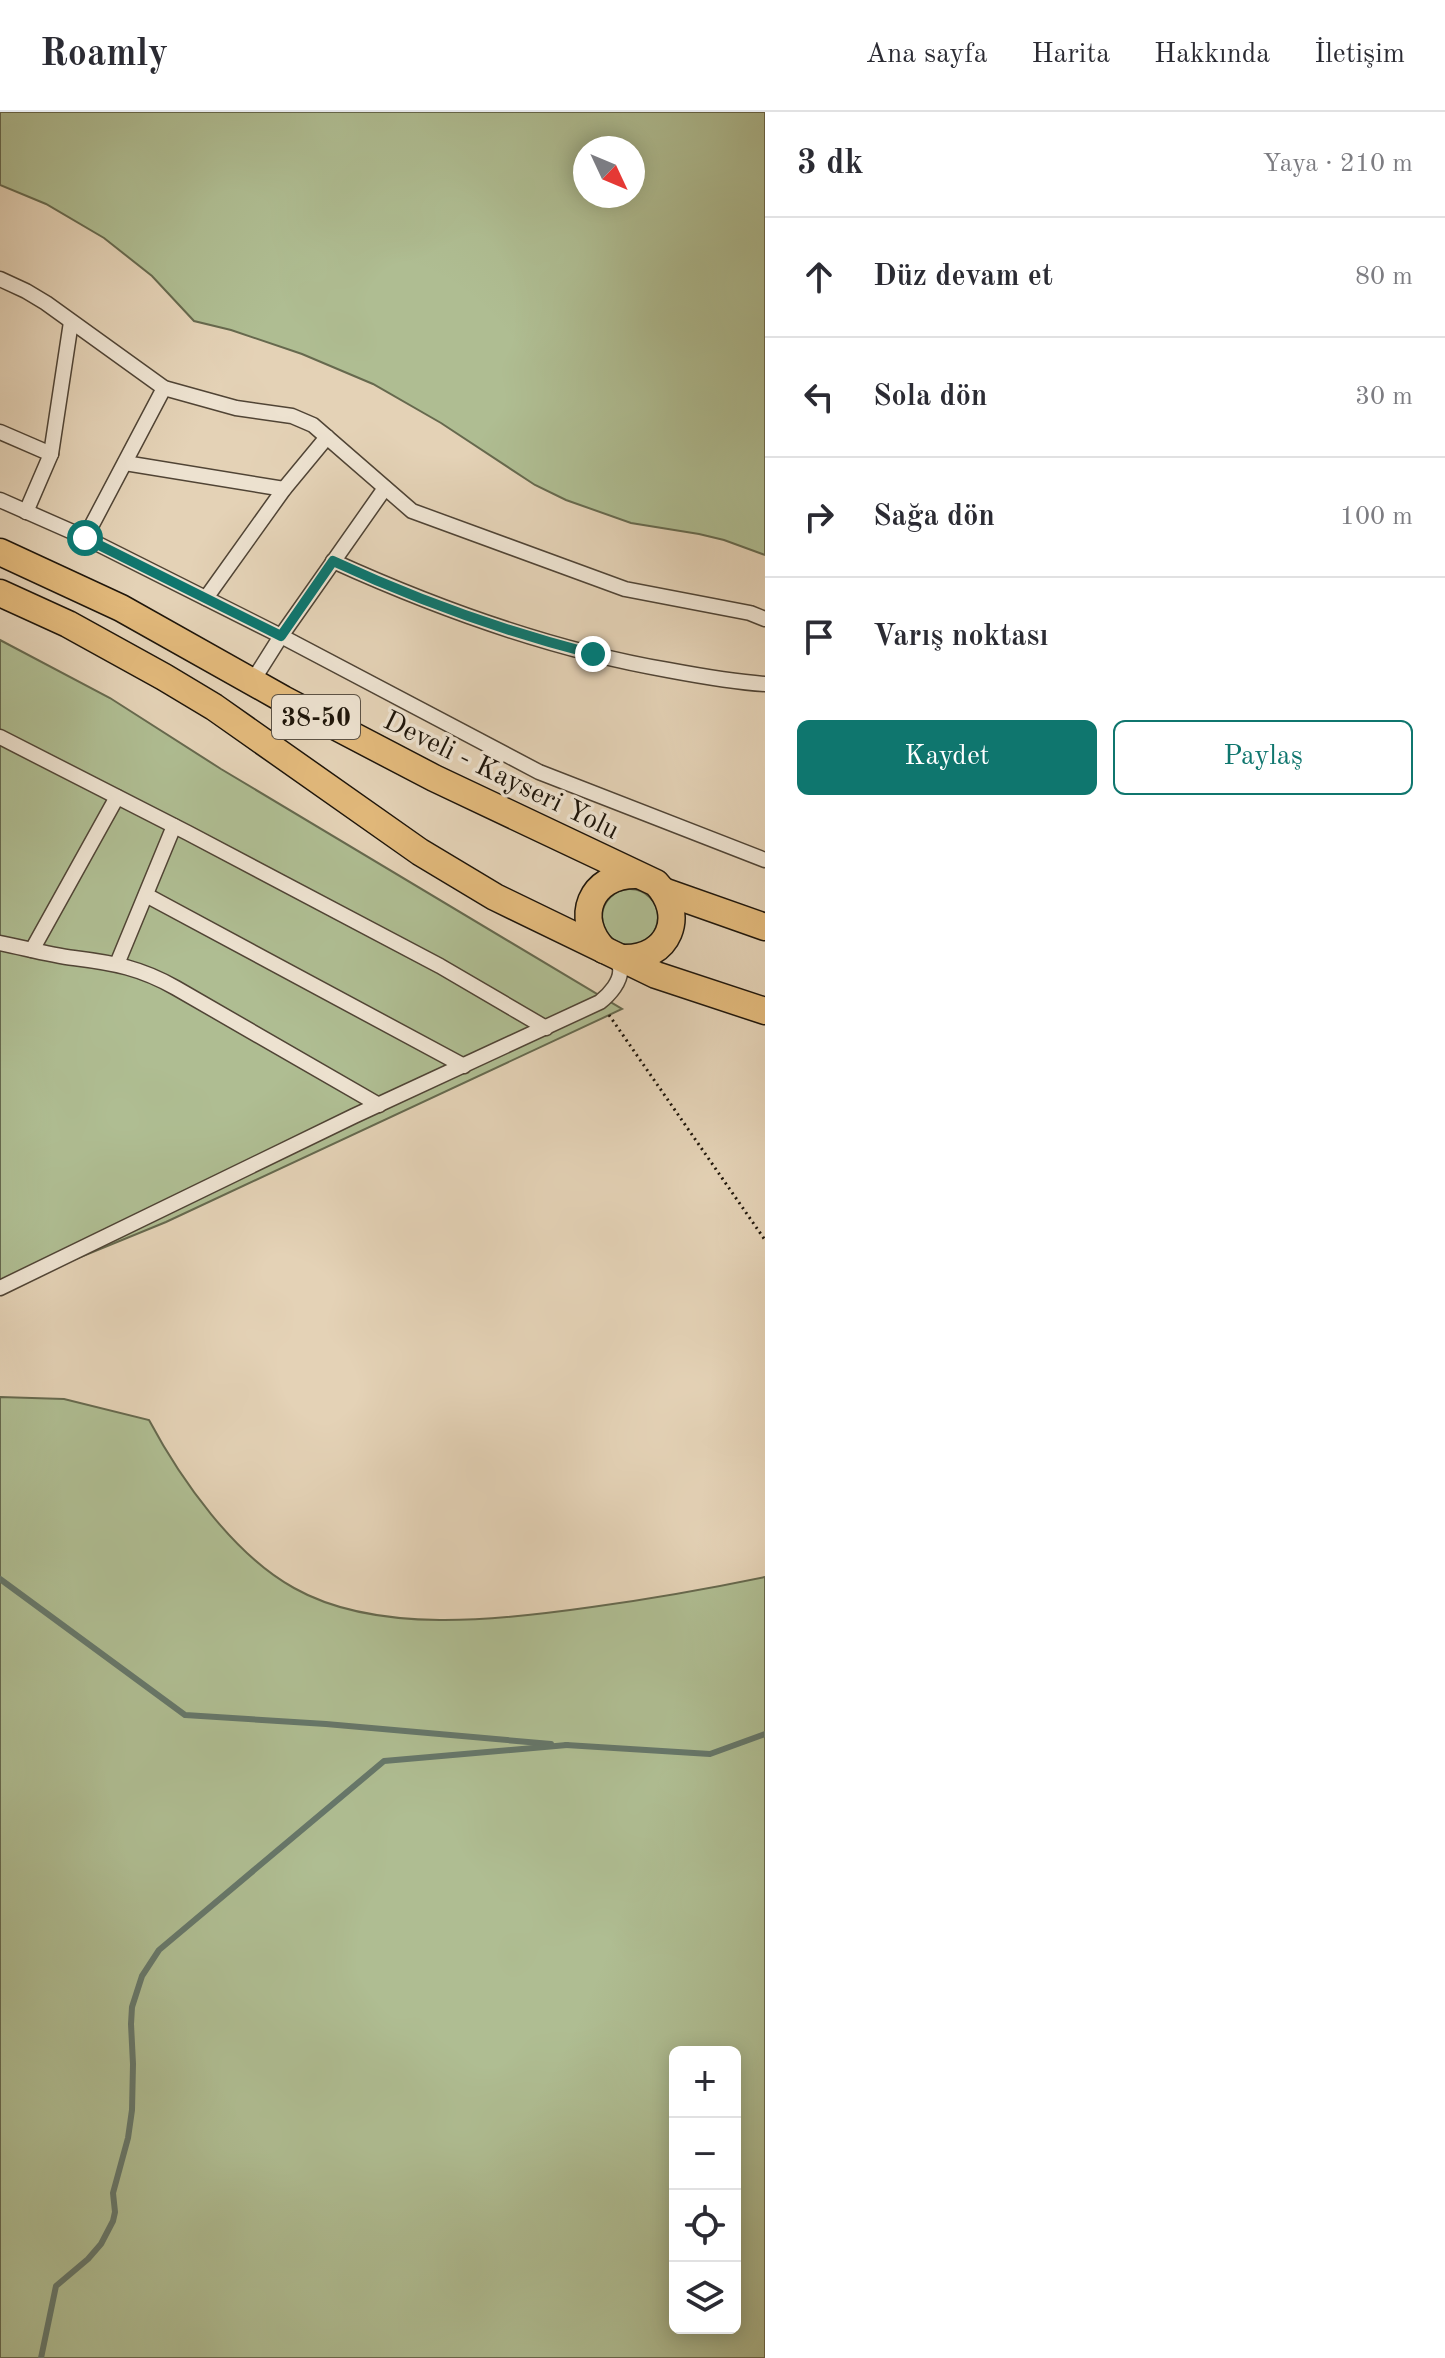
<!DOCTYPE html>
<html lang="tr">
<meta charset="utf-8">
<style>
body{margin:0;font-family:"Old Standard TT",serif;background:#f7f7f7;color:#2b2b33}
.controls{position:absolute;right:24px;bottom:24px;display:grid;overflow:hidden;border-radius:12px;box-shadow:0 4px 20px #0003}
.controls button{width:72px;height:72px;display:grid;place-items:center;padding:0;border:0;border-bottom:2px solid #e1e1e2;background:#fff;color:#2b2b33;font:40px sans-serif}
.compass{position:absolute;left:573px;top:24px;width:72px;height:72px;border-radius:50%;background:#fff;box-shadow:0 4px 20px #0003;rotate:134deg}
.stop{position:absolute;width:24px;height:24px;margin:-18px;border:6px solid #0f766e;border-radius:50%;background:#fff}
.stop.end{background:#0f766e;border-color:#fff;box-shadow:0 2px 8px #0008}
.list{margin:0;padding:0;list-style:none}
h2{display:flex;justify-content:space-between;align-items:center;height:104px;margin:0;padding:0 32px;font-size:34px}
h2 small{font-size:26px;font-weight:400;color:#7c7c81}
.list li{display:grid;grid-template-columns:52px 1fr auto;gap:24px;align-items:center;box-sizing:border-box;height:120px;padding:0 32px;border-top:2px solid #e1e1e2}
.list b{display:block;font-size:30px;white-space:nowrap}
.list em{font-size:26px;font-style:normal;color:#7c7c81}
.actions{display:flex;gap:16px;padding:24px 32px}
.actions a{flex:1;padding:18px 0;border:2px solid #0f766e;border-radius:12px;text-align:center;font-size:28px;color:#0f766e}
.actions .main{background:#0f766e;color:#fff}
.icon{flex:none;width:44px;height:44px;fill:none;stroke:currentColor;stroke-width:2;stroke-linecap:round;stroke-linejoin:round}
.map{position:relative;flex:none;width:765px;height:2246px;overflow:hidden}
header{display:flex;align-items:center;gap:48px;box-sizing:border-box;height:112px;padding:0 40px;background:#fff;border-bottom:2px solid #e1e1e2}
header strong{font-size:38px}
nav{display:flex;gap:44px;margin-inline-start:auto;font-size:28px}
main{display:flex}
aside{flex:1;background:#fff}
.map>svg:first-child{display:block}
.green{fill:#afbd92;stroke:#66694e;stroke-width:2;fill-rule:evenodd}
.lines{fill:none;stroke-linecap:round;stroke-linejoin:round}
.stream{stroke:#66776a;stroke-width:6}
.street-casing{stroke:#504435;stroke-width:17}
.highway-casing{stroke:#1e150a;stroke-width:29}
.path{stroke:#1e150a;stroke-width:3;stroke-dasharray:2 4;stroke-linecap:butt}
.street{stroke:#ede2d0;stroke-width:14}
.highway{stroke:#e2b97b;stroke-width:26}
.route{stroke:#0f766e;stroke-width:10}
.labels{text-anchor:middle;stroke-width:7;stroke-linejoin:round;paint-order:stroke}
.shield{fill:#ede2d0;stroke:#5c5245;stroke-width:2}
.shield-label{font-size:26px;font-weight:bold;fill:#1e150a}
.street-label{font-size:28px;fill:#1e150a;stroke:#ede2d0}
</style>
<header>
<strong>Roamly</strong>
<nav><a>Ana sayfa</a><a>Harita</a><a>Hakkında</a><a>İletişim</a></nav>
</header>
<main>
<div class="map">
<svg width="765" height="2246" viewBox="0 0 765 2246">
<rect width="100%" height="100%" fill="#e4d2b6"/>
<filter id="stains"><feTurbulence type="fractalNoise" baseFrequency=".0025" numOctaves="4"/><feColorMatrix values="0 0 0 0 .2 0 0 0 0 .09 0 0 0 0 .02 0 0 0 .5 -.17"/></filter>
<radialGradient id="worn" r=".72"><stop offset=".6" stop-color="#630" stop-opacity="0"/><stop offset="1" stop-color="#630" stop-opacity=".3"/></radialGradient>
<g class="green">
<path d="M 0,0 L 765,0 L 765,443 L 724,428 L 699,422 L 631,411 L 566,388 L 535,373 L 441,311 L 373,272 L 302,242 L 231,218 L 194,209 L 152,164 L 104,126 L 46,92 L 0,73 ZM 633,36 L 633,84 L 585,84 L 585,36 Z"/>
<path d="M 0,528 L 110,586 L 221,657 L 622,897 L 166,1110 L 0,1178 Z"/>
<circle cx="630" cy="805" r="28"/>
<path d="M 0,1285 L 64,1287 L 149,1308 C 181,1368 234,1443 294,1476 C 377,1523 501,1508 592,1495 C 650,1487 707,1477 765,1465 L 765,2246 L 0,2246 ZM 675,1940 L 735,1940 L 735,2216 L 675,2216 Z"/>
</g>
<g class="lines">
<g class="stream">
<path d="M 0,1467 L 185,1603 L 326,1612 L 551,1632"/>
<path d="M 566,1633 L 710,1642 L 765,1622"/>
<path d="M 41,2246 L 56,2174 L 88,2147 L 101,2132 L 113,2109 L 115,2100 L 113,2081 L 128,2026 L 132,1998 L 133,1952 L 131,1912 L 132,1895 L 142,1864 L 159,1838 L 384,1649 L 567,1633"/>
</g>
<g class="street-casing">
<g id="street">
<path d="M 0,167 L 26,179 L 46,191 L 164,276 L 236,296 L 292,304 L 313,313 L 412,399 L 625,477 L 750,501 L 765,507"/>
<path d="M 0,320 L 51,342"/>
<path d="M 125,351 L 284,377"/>
<path d="M 0,388 L 84,425 L 281,524 L 539,660 L 765,748"/>
<path d="M 26,400 L 51,342 L 71,210"/>
<path d="M 85,426 L 164,276"/>
<path d="M 333,449 C 441,498 552,538 668,558 C 700,564 733,570 765,572"/>
<path d="M 206,486 L 284,377 L 327,325"/>
<path d="M 252,570 L 281,524 L 385,376"/>
<path d="M 0,625 L 188,721 L 440,854 L 546,916"/>
<path d="M 146,783 L 464,954"/>
<path d="M 0,831 C 25,836 49,843 74,846 C 114,851 141,856 176,876 L 379,993"/>
<path d="M 32,838 L 117,685"/>
<path d="M 117,852 L 174,714"/>
<path d="M 0,1176 L 354,1004 L 600,890 C 609,883 622,869 620,856 C 619,852 616,848 614,844"/>
</g>
</g>
<g class="highway-casing">
<g id="highway">
<path d="M 0,440 L 121,496 L 283,587 L 434,666 L 656,771 C 687,803 669,847 624,846"/>
<path d="M 0,481 L 68,512 L 164,565 L 214,595 L 420,740 L 495,785 L 656,863 L 765,899"/>
<path d="M 663,779 L 765,815"/>
<path d="M 604,838 C 573,806 591,763 635,763"/>
</g>
</g>
<path class="path" d="M 609,903 L 765,1128"/>
<use href="#street" class="street"/>
<use href="#highway" class="highway"/>
</g>
<g class="lines">
<path class="route" d="M 85,426 L 281,524 L 333,449 C 417,488 503,519 593,542"/>
</g>
<g class="labels">
<rect class="shield" x="272" y="583" width="88" height="44" rx="6"/>
<g class="shield-label">
<text x="316" y="614">38-50</text>
</g>
<g class="street-label">
<text transform="translate(502 662) rotate(26)" y="10">Develi - Kayseri Yolu</text>
</g>
</g>
<rect width="100%" height="100%" filter="url(#stains)"/>
<rect width="100%" height="100%" fill="url(#worn)"/>
</svg>
<div class="controls">
<button>+</button>
<button>−</button>
<button><svg class="icon" aria-label="locate" viewBox="0 0 24 24"><circle cx="12" cy="12" r="6"/><path d="M12 2v4M12 18v4M2 12h4M18 12h4"/></svg></button>
<button><svg class="icon" aria-label="layers" viewBox="0 0 24 24"><path d="M12 4l9 5-9 5-9-5zM3 14l9 5 9-5"/></svg></button>
</div>
<svg class="compass" viewBox="-18 -18 36 36"><path d="M0-13l5 13h-10z" fill="#e53935"/><path d="M0 13l5-13h-10z" fill="#7c7c81"/></svg>
<div class="stop" style="left:85px;top:426px"></div>
<div class="stop end" style="left:593px;top:542px"></div>
</div>
<aside>
<h2>3 dk<small>Yaya · 210 m</small></h2>
<ul class="list">
<li><svg class="icon" aria-label="ahead" viewBox="0 0 24 24"><path d="M12 20V5M6 11l6-6 6 6"/></svg><div><b>Düz devam et</b></div><em>80 m</em></li>
<li><svg class="icon" aria-label="left" viewBox="0 0 24 24"><path d="M17 20v-9H6M10 6l-5 5 5 5"/></svg><div><b>Sola dön</b></div><em>30 m</em></li>
<li><svg class="icon" aria-label="right" viewBox="0 0 24 24"><path d="M7 20v-9h11M14 6l5 5-5 5"/></svg><div><b>Sağa dön</b></div><em>100 m</em></li>
<li><svg class="icon" aria-label="arrive" viewBox="0 0 24 24"><path d="M6 21V4h12l-3 4 3 4H6"/></svg><div><b>Varış noktası</b></div></li>
</ul>
<div class="actions"><a class="main">Kaydet</a><a>Paylaş</a></div>
</aside>
</main>
